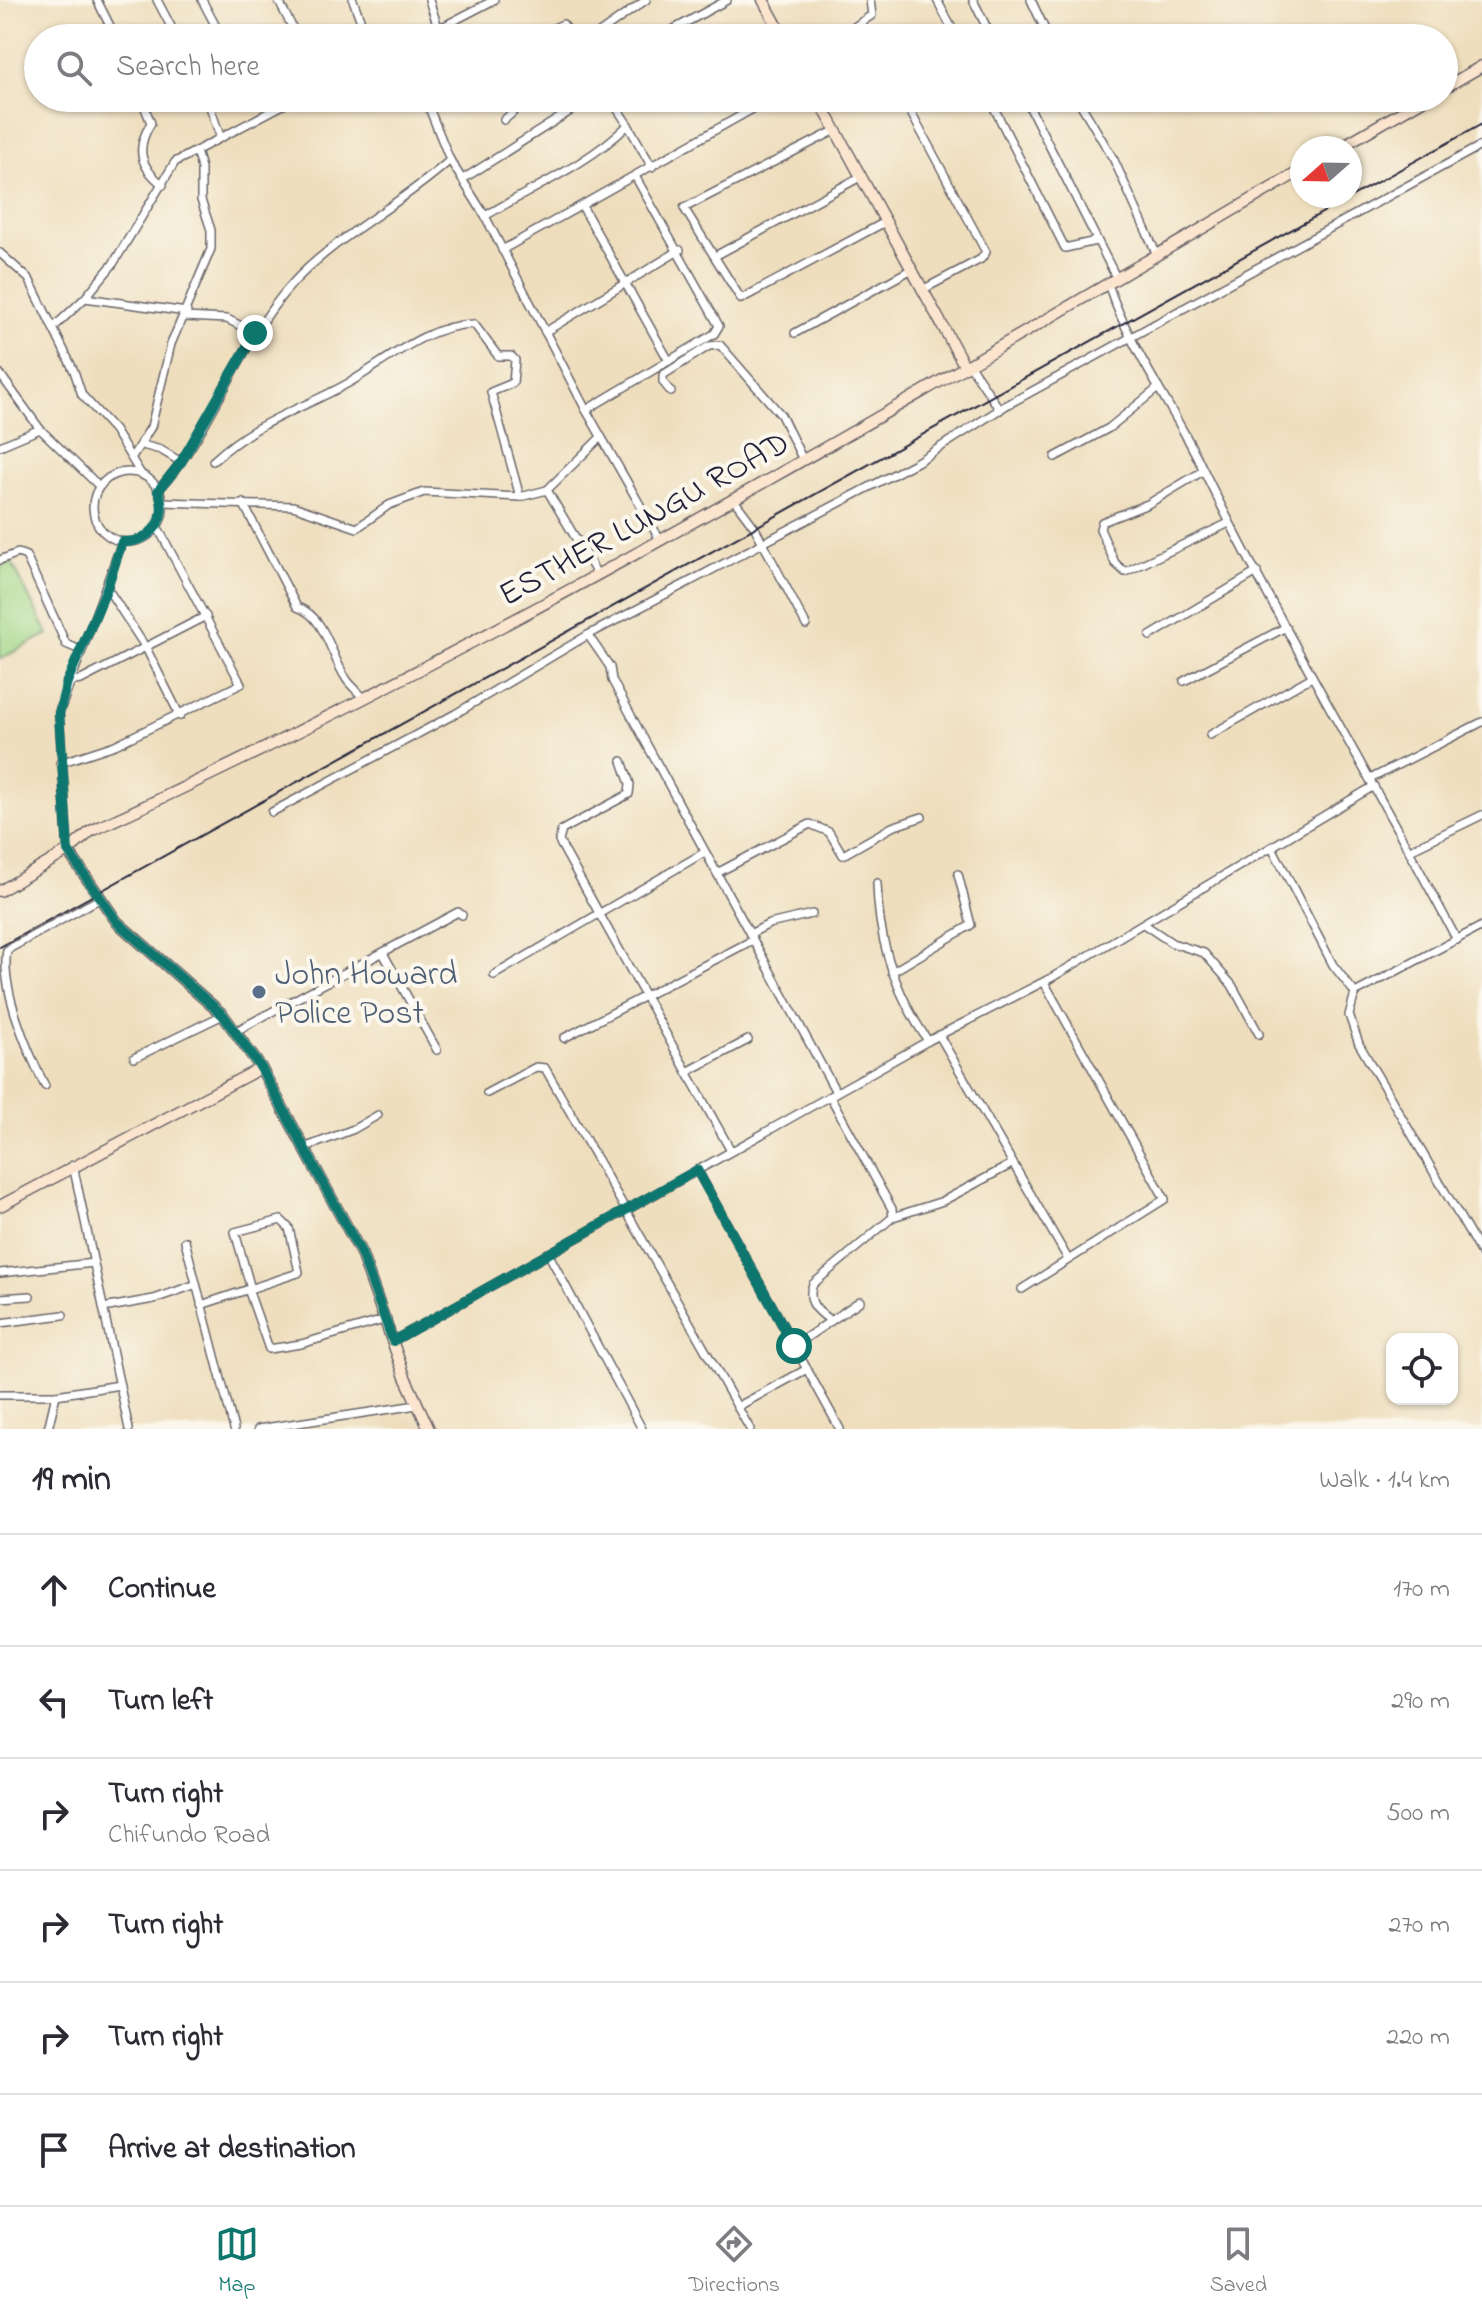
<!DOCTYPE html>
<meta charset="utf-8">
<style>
body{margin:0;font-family:"Indie Flower",sans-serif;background:#f2f2f3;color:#2b2b33}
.controls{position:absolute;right:24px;bottom:24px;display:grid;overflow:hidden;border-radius:16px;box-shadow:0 2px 6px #0004}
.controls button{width:72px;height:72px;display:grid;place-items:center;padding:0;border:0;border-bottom:2px solid #e1e1e2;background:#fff;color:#2b2b33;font:40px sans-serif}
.compass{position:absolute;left:1290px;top:136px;width:72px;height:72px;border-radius:50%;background:#fff;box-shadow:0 2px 6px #0004;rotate:250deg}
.stop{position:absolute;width:24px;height:24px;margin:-18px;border:6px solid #0f766e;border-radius:50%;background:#fff}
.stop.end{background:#0f766e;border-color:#fff;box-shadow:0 2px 8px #0008}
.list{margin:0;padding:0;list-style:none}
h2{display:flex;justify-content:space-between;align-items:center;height:104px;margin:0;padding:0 32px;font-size:34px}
h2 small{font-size:26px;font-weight:400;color:#7c7c81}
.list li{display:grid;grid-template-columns:52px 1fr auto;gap:24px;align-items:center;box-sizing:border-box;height:112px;padding:0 32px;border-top:2px solid #e1e1e2}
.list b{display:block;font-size:30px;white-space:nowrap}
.list p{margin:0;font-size:26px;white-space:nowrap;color:#7c7c81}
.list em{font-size:26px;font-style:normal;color:#7c7c81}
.icon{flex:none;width:44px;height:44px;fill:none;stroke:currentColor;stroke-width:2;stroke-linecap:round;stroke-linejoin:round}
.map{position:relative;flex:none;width:1482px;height:1429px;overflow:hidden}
.search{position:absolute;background:#fff;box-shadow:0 2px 6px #0004;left:24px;right:24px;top:24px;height:88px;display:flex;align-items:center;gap:20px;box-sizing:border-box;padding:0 28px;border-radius:44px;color:#7c7c81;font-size:30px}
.sheet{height:776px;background:#fff}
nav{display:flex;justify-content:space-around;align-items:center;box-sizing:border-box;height:112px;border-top:2px solid #e1e1e2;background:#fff;font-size:22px;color:#7c7c81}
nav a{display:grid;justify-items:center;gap:4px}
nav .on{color:#0f766e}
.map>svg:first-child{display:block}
.green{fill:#a3d788;stroke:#627c62;stroke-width:2}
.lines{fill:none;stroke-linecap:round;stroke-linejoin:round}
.street-casing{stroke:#696468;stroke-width:10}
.secondary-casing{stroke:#696468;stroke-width:13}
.street{stroke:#fff;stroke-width:7}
.secondary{stroke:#fce5cf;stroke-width:10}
.rail{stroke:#22223b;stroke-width:2}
.route{stroke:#0f766e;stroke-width:10}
.service-dot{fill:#5c6f8a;stroke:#fbf7ec;stroke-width:3}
.labels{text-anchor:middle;stroke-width:8;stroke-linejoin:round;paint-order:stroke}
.street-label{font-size:34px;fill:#22223b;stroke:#fbf7ec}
.service-label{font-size:34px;fill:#4e5e75;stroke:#fbf7ec;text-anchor:start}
</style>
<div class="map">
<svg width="1482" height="1429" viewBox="0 0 1482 1429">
<rect width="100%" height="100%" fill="#fbf7ec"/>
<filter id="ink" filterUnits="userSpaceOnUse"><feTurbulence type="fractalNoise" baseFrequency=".0125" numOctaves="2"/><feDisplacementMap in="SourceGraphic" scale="16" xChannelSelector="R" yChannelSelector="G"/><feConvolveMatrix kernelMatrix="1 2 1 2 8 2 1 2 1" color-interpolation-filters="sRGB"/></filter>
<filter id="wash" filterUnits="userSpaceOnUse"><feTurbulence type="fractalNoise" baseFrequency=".006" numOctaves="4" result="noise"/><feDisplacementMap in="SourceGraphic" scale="32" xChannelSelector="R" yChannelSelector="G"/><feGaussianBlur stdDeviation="1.8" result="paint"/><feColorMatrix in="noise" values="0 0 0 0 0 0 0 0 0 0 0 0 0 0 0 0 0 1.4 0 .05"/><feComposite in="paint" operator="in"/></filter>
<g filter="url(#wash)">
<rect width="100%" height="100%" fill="#eedebd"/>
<path class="green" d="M 11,561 L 48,634 L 0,659 L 0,567 Z"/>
</g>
<g filter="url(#ink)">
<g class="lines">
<g class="street-casing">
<g id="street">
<path d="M 97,0 L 116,38"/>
<path d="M 157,0 L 177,38"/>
<path d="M 202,0 L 222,38"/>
<path d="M 278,0 L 298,38"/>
<path d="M 353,0 L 367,38"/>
<path d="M 429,0 L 439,30"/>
<path d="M 937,0 L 957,38"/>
<path d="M 973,0 L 992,38"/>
<path d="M 1031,0 L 1049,38"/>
<path d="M 421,38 L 494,0"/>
<path d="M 531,38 L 563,24 L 573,38"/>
<path d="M 592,38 L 646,0"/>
<path d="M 664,38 L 667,33 L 727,0"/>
<path d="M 759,38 L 779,29"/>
<path d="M 838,38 L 872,15 L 870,0"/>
<path d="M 141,98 L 151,123 C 135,149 140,167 163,185"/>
<path d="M 207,98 L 220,136"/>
<path d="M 425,98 L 450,160 L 485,216 L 586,410 L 660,540"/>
<path d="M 903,98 L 986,252 L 981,259 L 922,290"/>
<path d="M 989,98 L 1065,248 L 1096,241"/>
<path d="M 1025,98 L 1117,279"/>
<path d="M 1077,98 L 1114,160 L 1157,255"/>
<path d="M 614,104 L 627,98"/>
<path d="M 211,109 L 220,98"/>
<path d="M 504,120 L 530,98"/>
<path d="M 628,125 L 652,167"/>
<path d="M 836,130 L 684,208 L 741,299 L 887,221"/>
<path d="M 463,179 L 591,98"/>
<path d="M 582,206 L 669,361"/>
<path d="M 485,216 C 532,188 589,164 628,125 L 610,98"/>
<path d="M 502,250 L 772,98"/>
<path d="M 0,253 L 29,279 L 74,371 L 82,395 L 114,430 L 141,474"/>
<path d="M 715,256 L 862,176"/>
<path d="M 1108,284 C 1130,349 1170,402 1200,463 C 1279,625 1373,780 1457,940"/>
<path d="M 85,298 L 187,312"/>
<path d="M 184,317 L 227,319 L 255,333"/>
<path d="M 53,328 L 85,298 L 113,264 L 175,162 L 296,98"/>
<path d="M 545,332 L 680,250"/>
<path d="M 795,333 L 912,269"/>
<path d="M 969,364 L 1000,410"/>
<path d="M 0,374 L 40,429"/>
<path d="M 671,392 L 663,382 L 663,375 L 709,346 L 720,345 L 781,415 L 803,460"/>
<path d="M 586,410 L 714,334 L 719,326 L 635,176"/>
<path d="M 142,445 L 161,450 L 181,462"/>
<path d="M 0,446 L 40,429 L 99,486"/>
<path d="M 132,457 L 151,427 L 171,344 L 211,249 L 211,230 L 201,200 L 201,168 L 196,151"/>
<path d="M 1055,457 L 1109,428 L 1158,388"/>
<path d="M 213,461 C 260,418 300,411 352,381 C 390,358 428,325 474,324 L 498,356 L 511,356 L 515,360 L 513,383 L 491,392 L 520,497"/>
<path d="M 1203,471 L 1148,504 L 1102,522 L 1100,529 L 1115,563 L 1125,572 L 1229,523"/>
<circle cx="128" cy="507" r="35"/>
<path d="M 547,490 L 597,574"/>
<path d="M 158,491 C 213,430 236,347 291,285 C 334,237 401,205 450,160"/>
<path d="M 734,500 L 755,528 L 806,625"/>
<path d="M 162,502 L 293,506 L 357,528 L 389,505 L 424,492 L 520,497 L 547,490 L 601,437"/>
<path d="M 243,503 L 297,607 C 327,617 330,656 347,680 C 352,687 359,692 364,699"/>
<path d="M 0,560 L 18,553 L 26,556 L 66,644 L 80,650"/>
<path d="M 107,588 L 146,648 L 180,716"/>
<path d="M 588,635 L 610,667 L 612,680 L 640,732 L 836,1092"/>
<path d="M 1150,636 L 1257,572"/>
<path d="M 1184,681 L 1286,627"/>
<path d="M 67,682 L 81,680 L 206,616"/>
<path d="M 1210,735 L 1312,677"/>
<path d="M 622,761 L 630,784 L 629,794 L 562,830 L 559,841 L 731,1151"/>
<path d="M 60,763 L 115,745 L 241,684 L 157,526"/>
<path d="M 1370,779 L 1482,722"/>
<path d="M 272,812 L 455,714 L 588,635 L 917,462 L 1005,406 L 1482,145"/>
<path d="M 1272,847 L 1333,965 L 1355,993"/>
<path d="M 1410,850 L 1482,815"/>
<path d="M 68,851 L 59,713 L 122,542"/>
<path d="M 717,873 L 810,824 L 829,832 L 843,855 L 892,827 L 922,817"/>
<path d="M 877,883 C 878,941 895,993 928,1041"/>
<path d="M 1145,925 L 1172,943 L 1204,953 L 1232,985 L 1259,1034"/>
<path d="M 1482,926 L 1355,993 L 1349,1015 L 1359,1044 L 1482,1255"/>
<path d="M 750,934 L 769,924 L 812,914"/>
<path d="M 383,953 L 437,1050"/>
<path d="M 892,972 L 971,925 L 958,874"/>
<path d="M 494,975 L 705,852"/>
<path d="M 236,1031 L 458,912 L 462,915"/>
<path d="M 939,1035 L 1068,1259"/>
<path d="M 564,1038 L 753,940"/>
<path d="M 134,1058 L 223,1015"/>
<path d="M 687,1072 L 748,1040"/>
<path d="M 45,1086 C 28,1052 0,988 7,950 L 99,899"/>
<path d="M 487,1093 L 536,1067 L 545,1068 L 750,1429"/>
<path d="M 830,1096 L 892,1209 L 893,1217"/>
<path d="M 304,1148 L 354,1129 L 378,1115"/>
<path d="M 73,1165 L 129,1429"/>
<path d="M 697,1170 L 840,1429"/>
<path d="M 185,1241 L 234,1429"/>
<path d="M 548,1253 L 642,1429"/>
<path d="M 0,1273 L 94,1263"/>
<path d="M 248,1289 L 269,1349 L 301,1344 L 387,1319"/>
<path d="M 1022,1289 L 1165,1199 L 1044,982"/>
<path d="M 0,1298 L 30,1296"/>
<path d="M 201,1305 L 298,1273 L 299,1272 L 289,1228 L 281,1220 L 235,1232 L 251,1289"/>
<path d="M 103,1308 L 154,1299 L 194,1285"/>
<path d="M 831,1321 C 817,1311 806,1302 813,1284 L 893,1217 L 943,1201 L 1012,1164"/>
<path d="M 0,1323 L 63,1315"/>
<path d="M 393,1341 L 928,1041 L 1051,978 L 1374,786"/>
<path d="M 794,1346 L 860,1301"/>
<path d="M 0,1395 L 56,1395"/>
<path d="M 737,1407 L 807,1369"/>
<path d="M 48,1429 L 56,1395 L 120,1385"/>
<path d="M 258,1429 L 417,1405"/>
</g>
</g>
<g class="secondary-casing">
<g id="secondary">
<path d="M 763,0 L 784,38"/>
<path d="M 1444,88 L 1482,66"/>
<path d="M 818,98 L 965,367"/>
<path d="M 1339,148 L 1426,98"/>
<path d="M 68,851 L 117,922 L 223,1015 L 261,1068 L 361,1253 L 405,1377 L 429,1429"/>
<path d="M 0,891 L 68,851 L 91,831 C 510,639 905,402 1302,170"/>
<path d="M 0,1206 L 261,1068"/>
</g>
</g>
<use href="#street" class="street"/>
<use href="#secondary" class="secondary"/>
<path class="rail" d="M 0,947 L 1482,124"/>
</g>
</g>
<g class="lines" filter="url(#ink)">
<path class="route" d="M 255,333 L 181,462 L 158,491 C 170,518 151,543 122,542 L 107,588 L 67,682 L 59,713 L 68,851 L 117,922 L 223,1015 L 261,1068 L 361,1253 L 393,1341 L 697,1170 L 794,1346"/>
</g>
<circle class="service-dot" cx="259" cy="992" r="8"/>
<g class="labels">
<g class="street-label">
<text transform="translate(643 517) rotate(-29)" y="12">ESTHER LUNGU ROAD</text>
</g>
<g class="service-label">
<text x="275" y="984">John Howard<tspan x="275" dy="39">Police Post</tspan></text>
</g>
</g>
</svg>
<div class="controls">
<button><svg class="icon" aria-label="locate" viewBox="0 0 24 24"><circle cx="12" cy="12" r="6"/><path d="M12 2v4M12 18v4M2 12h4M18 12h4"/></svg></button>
</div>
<svg class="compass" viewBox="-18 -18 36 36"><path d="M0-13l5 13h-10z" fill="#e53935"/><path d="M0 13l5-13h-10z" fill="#7c7c81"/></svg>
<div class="stop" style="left:794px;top:1346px"></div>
<div class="stop end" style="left:255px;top:333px"></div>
<div class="search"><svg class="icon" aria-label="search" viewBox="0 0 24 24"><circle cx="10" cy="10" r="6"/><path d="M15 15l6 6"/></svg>Search here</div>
</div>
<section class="sheet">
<h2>19 min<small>Walk · 1.4 km</small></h2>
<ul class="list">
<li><svg class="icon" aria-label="ahead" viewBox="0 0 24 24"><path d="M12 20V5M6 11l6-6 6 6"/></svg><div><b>Continue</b></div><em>170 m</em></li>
<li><svg class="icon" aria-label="left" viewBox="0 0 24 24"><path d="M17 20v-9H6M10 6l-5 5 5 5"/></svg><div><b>Turn left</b></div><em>290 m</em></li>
<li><svg class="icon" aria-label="right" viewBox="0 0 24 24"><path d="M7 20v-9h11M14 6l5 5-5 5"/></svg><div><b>Turn right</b><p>Chifundo Road</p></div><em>500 m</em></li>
<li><svg class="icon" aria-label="right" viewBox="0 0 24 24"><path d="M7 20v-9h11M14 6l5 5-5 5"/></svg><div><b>Turn right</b></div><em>270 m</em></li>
<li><svg class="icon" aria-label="right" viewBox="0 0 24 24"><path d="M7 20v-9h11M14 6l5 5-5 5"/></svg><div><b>Turn right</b></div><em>220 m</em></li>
<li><svg class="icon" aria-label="arrive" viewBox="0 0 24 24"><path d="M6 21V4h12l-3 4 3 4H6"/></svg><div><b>Arrive at destination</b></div></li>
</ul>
</section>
<nav>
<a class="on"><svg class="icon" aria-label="map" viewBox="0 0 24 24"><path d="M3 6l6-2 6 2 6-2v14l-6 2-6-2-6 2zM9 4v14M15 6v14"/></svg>Map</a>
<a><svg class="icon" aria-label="directions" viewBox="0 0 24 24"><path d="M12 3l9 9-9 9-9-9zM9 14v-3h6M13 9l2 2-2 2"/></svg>Directions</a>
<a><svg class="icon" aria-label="saved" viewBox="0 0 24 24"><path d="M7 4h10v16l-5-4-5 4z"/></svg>Saved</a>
</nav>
